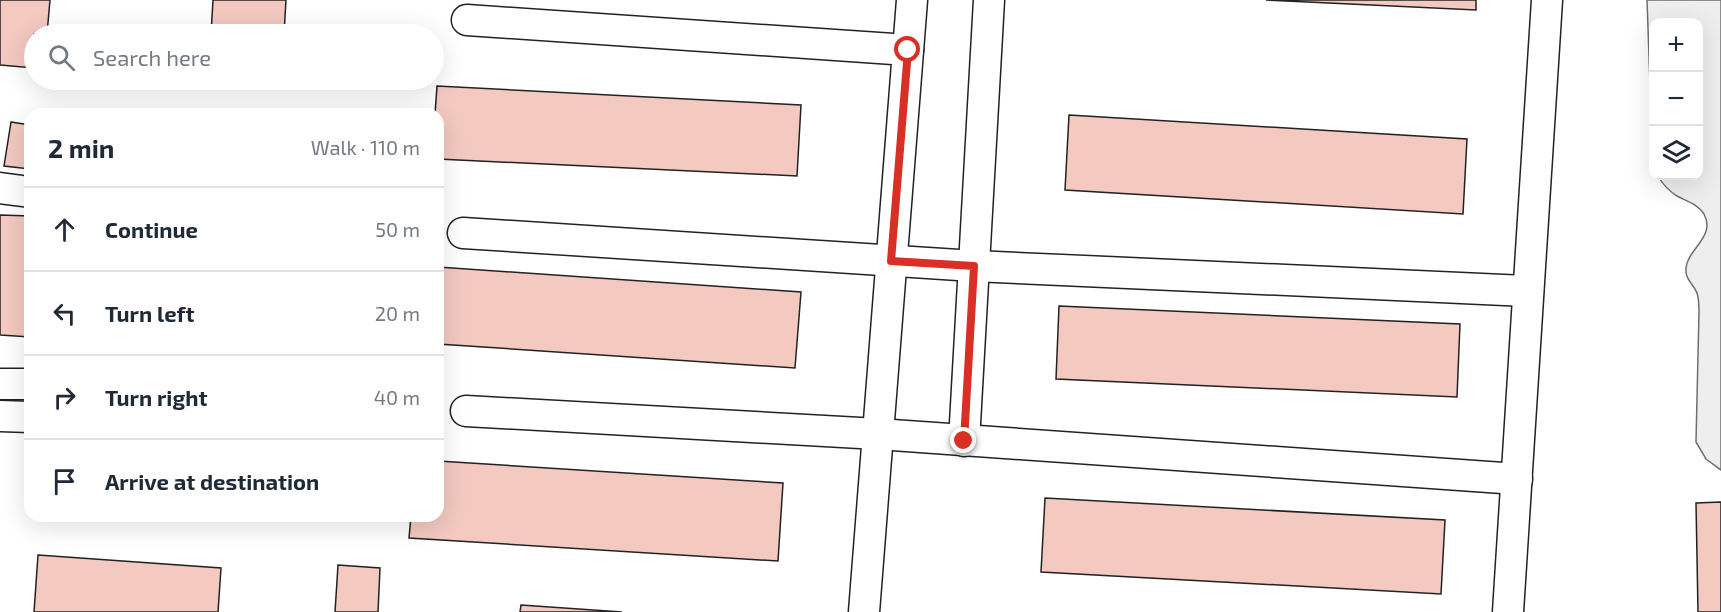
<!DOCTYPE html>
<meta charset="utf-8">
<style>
body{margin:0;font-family:"Exo 2",sans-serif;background:#f2f2f3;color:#1f2937}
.controls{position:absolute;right:18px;top:18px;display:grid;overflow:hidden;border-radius:12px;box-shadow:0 6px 24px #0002}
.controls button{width:54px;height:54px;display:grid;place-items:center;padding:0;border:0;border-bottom:2px solid #e0e1e3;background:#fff;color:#1f2937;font:30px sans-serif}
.stop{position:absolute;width:18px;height:18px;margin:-14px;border:4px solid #d93025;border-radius:50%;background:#fff}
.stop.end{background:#d93025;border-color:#fff;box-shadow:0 2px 6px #0008}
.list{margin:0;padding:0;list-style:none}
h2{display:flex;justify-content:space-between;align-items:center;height:78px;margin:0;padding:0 24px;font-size:26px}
h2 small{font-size:20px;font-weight:400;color:#747a83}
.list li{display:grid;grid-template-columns:39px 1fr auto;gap:18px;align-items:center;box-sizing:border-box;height:84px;padding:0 24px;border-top:2px solid #e0e1e3}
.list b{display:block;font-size:22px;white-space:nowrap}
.list em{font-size:20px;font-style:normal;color:#747a83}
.icon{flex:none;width:33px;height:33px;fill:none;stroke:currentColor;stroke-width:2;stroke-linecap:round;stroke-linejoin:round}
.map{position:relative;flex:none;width:1721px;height:612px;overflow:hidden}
.search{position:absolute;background:#fff;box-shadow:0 6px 24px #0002;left:24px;top:24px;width:420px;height:66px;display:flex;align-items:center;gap:15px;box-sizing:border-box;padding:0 21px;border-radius:33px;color:#747a83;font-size:22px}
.panel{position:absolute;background:#fff;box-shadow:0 6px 24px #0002;left:24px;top:108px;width:420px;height:414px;border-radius:18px}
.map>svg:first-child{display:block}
.green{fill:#eee;stroke:#6f6f6f;stroke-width:1.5}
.building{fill:#f3c9c0;stroke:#222;stroke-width:1.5}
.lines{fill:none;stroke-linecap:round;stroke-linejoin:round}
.minor-casing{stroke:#222;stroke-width:33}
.minor{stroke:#fff;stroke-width:30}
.route{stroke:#d93025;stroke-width:8}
</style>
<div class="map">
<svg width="1721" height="612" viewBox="0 0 1721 612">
<rect width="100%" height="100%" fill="#fff"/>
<path class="green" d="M 1647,0 L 1721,0 L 1721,470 L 1706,459 L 1696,442 L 1699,312 C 1699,306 1699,299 1697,293 C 1693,283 1685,280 1686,268 C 1688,248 1716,237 1704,214 C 1698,204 1686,201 1677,196 C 1669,191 1662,183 1658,176 L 1698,176 L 1698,22 L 1654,22 L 1653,168 Z"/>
<g class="building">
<path d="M 0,0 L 50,0 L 47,34 L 34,34 L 34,68 L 0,65 Z"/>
<path d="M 213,0 L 286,0 L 284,34 L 211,34 Z"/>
<path d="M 1266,0 L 1476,0 L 1476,10 Z"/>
<path d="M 208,80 L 282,80 L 281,84 Z"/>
<path d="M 437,86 L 801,105 L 797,176 L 438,159 L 438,114 L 435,114 Z"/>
<path d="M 1069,115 L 1467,139 L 1463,214 L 1065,190 Z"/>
<path d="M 11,122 L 30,125 L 30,169 L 4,166 Z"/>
<path d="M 0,215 L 30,216 L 30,337 L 0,335 Z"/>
<path d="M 438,267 L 801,292 L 795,368 L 438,344 Z"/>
<path d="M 1059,306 L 1460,324 L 1457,397 L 1056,379 Z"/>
<path d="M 438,461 L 783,483 L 778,561 L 409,538 L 411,516 L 438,516 Z"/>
<path d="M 1045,498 L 1445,520 L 1441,594 L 1041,572 Z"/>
<path d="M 1721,502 L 1721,612 L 1698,612 L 1696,503 Z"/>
<path d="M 38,555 L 221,568 L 218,612 L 34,612 Z"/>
<path d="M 338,565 L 380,568 L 378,612 L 335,612 Z"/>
<path d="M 521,605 L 622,612 L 520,612 Z"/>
</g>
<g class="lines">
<g class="minor-casing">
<g id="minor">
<path d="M 467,20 L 908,50"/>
<path d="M 0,188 L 30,192"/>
<path d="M 463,233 L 974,266 L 1528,291"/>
<path d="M 0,384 L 30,384"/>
<path d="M 466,411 L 878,434 L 1517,479"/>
<path d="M 0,416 L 30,417"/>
<path d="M 964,441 L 989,0"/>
<path d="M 864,612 L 912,0"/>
<path d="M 1508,612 L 1547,0"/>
</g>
</g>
<use href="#minor" class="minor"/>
</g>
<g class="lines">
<path class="route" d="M 908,50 L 891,261 L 974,266 L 964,441"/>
</g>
</svg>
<div class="controls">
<button>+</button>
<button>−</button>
<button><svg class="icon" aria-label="layers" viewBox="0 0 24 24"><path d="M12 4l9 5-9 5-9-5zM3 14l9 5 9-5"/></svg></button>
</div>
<div class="stop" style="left:908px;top:50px"></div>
<div class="stop end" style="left:964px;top:441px"></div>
<div class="search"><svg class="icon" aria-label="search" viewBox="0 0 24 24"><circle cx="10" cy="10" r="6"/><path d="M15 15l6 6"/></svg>Search here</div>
<section class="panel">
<h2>2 min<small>Walk · 110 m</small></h2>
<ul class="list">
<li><svg class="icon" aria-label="ahead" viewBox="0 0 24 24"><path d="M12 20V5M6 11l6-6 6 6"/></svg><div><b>Continue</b></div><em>50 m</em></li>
<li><svg class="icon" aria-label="left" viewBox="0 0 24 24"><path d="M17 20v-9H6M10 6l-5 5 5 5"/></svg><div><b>Turn left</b></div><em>20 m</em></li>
<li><svg class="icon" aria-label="right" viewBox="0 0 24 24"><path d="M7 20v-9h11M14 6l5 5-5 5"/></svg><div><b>Turn right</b></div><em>40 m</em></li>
<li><svg class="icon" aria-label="arrive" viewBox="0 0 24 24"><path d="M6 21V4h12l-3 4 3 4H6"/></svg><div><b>Arrive at destination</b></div></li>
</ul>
</section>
</div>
